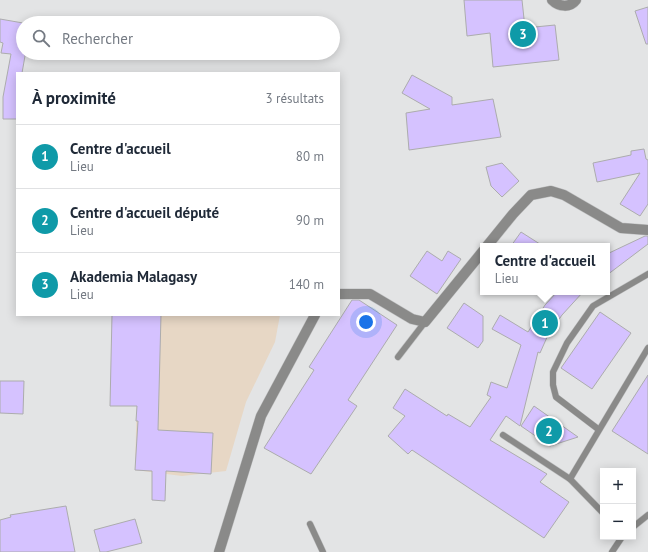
<!DOCTYPE html>
<html lang="fr">
<meta charset="utf-8">
<style>
body{margin:0;font-family:"PT Sans",sans-serif;background:#f2f2f3;color:#1f2937}
.controls{position:absolute;right:12px;bottom:12px;display:grid;overflow:hidden;border-radius:0px;box-shadow:0 2px 10px #0003}
.controls button{width:36px;height:36px;display:grid;place-items:center;padding:0;border:0;border-bottom:1px solid #e0e1e3;background:#fff;color:#1f2937;font:20px sans-serif}
.you{position:absolute;left:366px;top:322px;width:14px;height:14px;margin:-10px;border:3px solid #fff;border-radius:50%;background:#1a73e8;box-shadow:0 0 0 6px #1a73e833}
.badge{display:grid;place-items:center;width:26px;height:26px;border-radius:50%;background:#b45309;color:#fff;font-size:13px;font-weight:700}
.pin{position:absolute;translate:-50% -50%;border:2px solid #fff;box-shadow:0 1px 4px #0006}
.popup{position:absolute;left:480px;top:243px;width:130px;height:52px;box-sizing:border-box;display:grid;place-content:center;border-radius:0px;background:#fff;filter:drop-shadow(0 1px 3px #0005);font-size:13px;white-space:nowrap;color:#747a83}
.popup b{font-size:15px;color:#1f2937}
.popup::after{content:'';position:absolute;left:50%;top:100%;margin-left:-8px;border:8px solid transparent;border-top-color:#fff}
.list{margin:0;padding:0;list-style:none}
h2{display:flex;justify-content:space-between;align-items:center;height:52px;margin:0;padding:0 16px;font-size:17px}
h2 small{font-size:13px;font-weight:400;color:#747a83}
.list li{display:grid;grid-template-columns:26px 1fr auto;gap:12px;align-items:center;box-sizing:border-box;height:64px;padding:0 16px;border-top:1px solid #e0e1e3}
.list b{display:block;font-size:15px;white-space:nowrap}
.list p{margin:0;font-size:13px;white-space:nowrap;color:#747a83}
.list em{font-size:13px;font-style:normal;color:#747a83}
.icon{flex:none;width:22px;height:22px;fill:none;stroke:currentColor;stroke-width:2;stroke-linecap:round;stroke-linejoin:round}
.map{position:relative;flex:none;width:648px;height:552px;overflow:hidden}
.search{position:absolute;background:#fff;box-shadow:0 2px 10px #0003;left:16px;top:16px;width:324px;height:44px;display:flex;align-items:center;gap:10px;box-sizing:border-box;padding:0 14px;border-radius:22px;color:#747a83;font-size:15px}
.panel{position:absolute;background:#fff;box-shadow:0 2px 10px #0003;left:16px;top:72px;width:324px;height:244px;border-radius:0px}
.map>svg:first-child{display:block}
.education{fill:#e7d7c5}
.building{fill:#d5c2ff;stroke:#acacad}
.lines{fill:none;stroke-linecap:round;stroke-linejoin:round}
.service-casing{stroke:#c1c2c3;stroke-width:7}
.minor-casing{stroke:#c1c2c3;stroke-width:11}
.service{stroke:#8a8a89;stroke-width:6}
.minor{stroke:#8a8a89;stroke-width:10}
</style>
<div class="map">
<svg width="648" height="552" viewBox="0 0 648 552">
<rect width="100%" height="100%" fill="#e3e4e5"/>
<path class="education" d="M 139,315 L 280,315 L 275,342 L 246,402 L 226,471 L 182,476 L 135,470 Z"/>
<g class="building">
<path d="M 464,0 L 522,0 L 525,28 L 555,25 L 559,60 L 493,67 L 490,33 L 467,36 Z"/>
<path d="M 648,7 L 648,44 L 646,44 L 635,11 Z"/>
<path d="M 0,19 L 23,23 L 23,53 L 25,53 L 25,56 L 22,73 L 17,73 L 17,119 L 3,119 L 3,97 L 11,54 L 1,53 L 3,43 L 0,42 Z"/>
<path d="M 412,75 L 452,97 L 452,105 L 493,99 L 501,137 L 409,150 L 406,113 L 430,109 L 402,93 Z"/>
<path d="M 644,149 L 646,159 L 648,160 L 648,204 L 640,216 L 620,204 L 640,173 L 597,182 L 593,163 L 631,155 L 631,151 Z"/>
<path d="M 502,163 L 519,181 L 502,197 L 491,186 L 486,167 Z"/>
<path d="M 521,232 L 543,246 L 511,246 Z"/>
<path d="M 645,236 L 648,236 L 648,244 L 607,275 L 607,254 Z"/>
<path d="M 427,251 L 442,261 L 448,251 L 461,259 L 437,294 L 410,276 Z"/>
<path d="M 557,292 L 583,292 L 562,315 L 548,335 L 540,353 L 538,352 L 520,426 L 506,416 L 490,440 L 547,474 L 540,482 L 569,502 L 544,538 L 412,450 L 408,454 L 388,436 L 405,416 L 393,408 L 405,389 L 447,416 L 448,414 L 470,427 L 491,397 L 487,395 L 491,382 L 507,388 L 521,345 L 492,329 L 500,315 L 528,332 L 545,305 Z"/>
<path d="M 352,300 L 359,300 L 397,325 L 348,400 L 357,406 L 311,474 L 264,448 L 314,370 L 309,367 Z"/>
<path d="M 464,303 L 483,316 L 483,341 L 478,348 L 447,328 Z"/>
<path d="M 600,312 L 631,333 L 592,389 L 561,368 Z"/>
<path d="M 112,315 L 161,315 L 158,430 L 213,433 L 211,474 L 166,471 L 165,501 L 152,500 L 152,471 L 135,470 L 138,421 L 136,421 L 137,406 L 110,406 Z"/>
<path d="M 648,375 L 648,454 L 612,431 Z"/>
<path d="M 0,381 L 24,381 L 23,414 L 0,413 Z"/>
<path d="M 534,406 L 578,437 L 550,446 L 521,426 Z"/>
<path d="M 66,506 L 75,552 L 0,552 L 0,520 L 11,517 L 10,515 Z"/>
<path d="M 135,519 L 142,543 L 106,552 L 100,552 L 94,530 Z"/>
</g>
<g class="lines">
<g class="service-casing">
<g id="service">
<path d="M 398,357 L 425,322"/>
<path d="M 598,429 L 556,397 L 553,385 L 553,372 L 567,343 L 593,306 L 648,274"/>
<path d="M 503,435 L 570,479 L 603,513"/>
<path d="M 570,479 L 648,348"/>
<path d="M 310,524 L 323,552"/>
<path d="M 633,527 L 648,515"/>
<path d="M 612,552 L 622,537"/>
</g>
</g>
<g class="minor-casing">
<g id="minor">
<path d="M 552,0 C 559,7 570,8 576,0"/>
<path d="M 487,246 L 513,214 L 531,195 L 551,191 L 564,195 L 621,228 L 648,230"/>
<path d="M 339,294 L 370,294 L 412,319 L 425,322 L 483,251"/>
<path d="M 219,552 L 261,416 L 315,315"/>
</g>
</g>
<use href="#service" class="service"/>
<use href="#minor" class="minor"/>
</g>
</svg>
<div class="controls">
<button>+</button>
<button>−</button>
</div>
<div class="you"></div>
<div class="pin badge" style="left:545px;top:323px;background:#0f9aa8">1</div>
<div class="popup"><b>Centre d'accueil</b>Lieu</div>
<div class="pin badge" style="left:549px;top:431px;background:#0f9aa8">2</div>
<div class="pin badge" style="left:523px;top:34px;background:#0f9aa8">3</div>
<div class="search"><svg class="icon" aria-label="search" viewBox="0 0 24 24"><circle cx="10" cy="10" r="6"/><path d="M15 15l6 6"/></svg>Rechercher</div>
<section class="panel">
<h2>À proximité<small>3 résultats</small></h2>
<ul class="list">
<li><span class="badge" style="background:#0f9aa8">1</span><div><b>Centre d'accueil</b><p>Lieu</p></div><em>80 m</em></li>
<li><span class="badge" style="background:#0f9aa8">2</span><div><b>Centre d'accueil député</b><p>Lieu</p></div><em>90 m</em></li>
<li><span class="badge" style="background:#0f9aa8">3</span><div><b>Akademia Malagasy</b><p>Lieu</p></div><em>140 m</em></li>
</ul>
</section>
</div>
